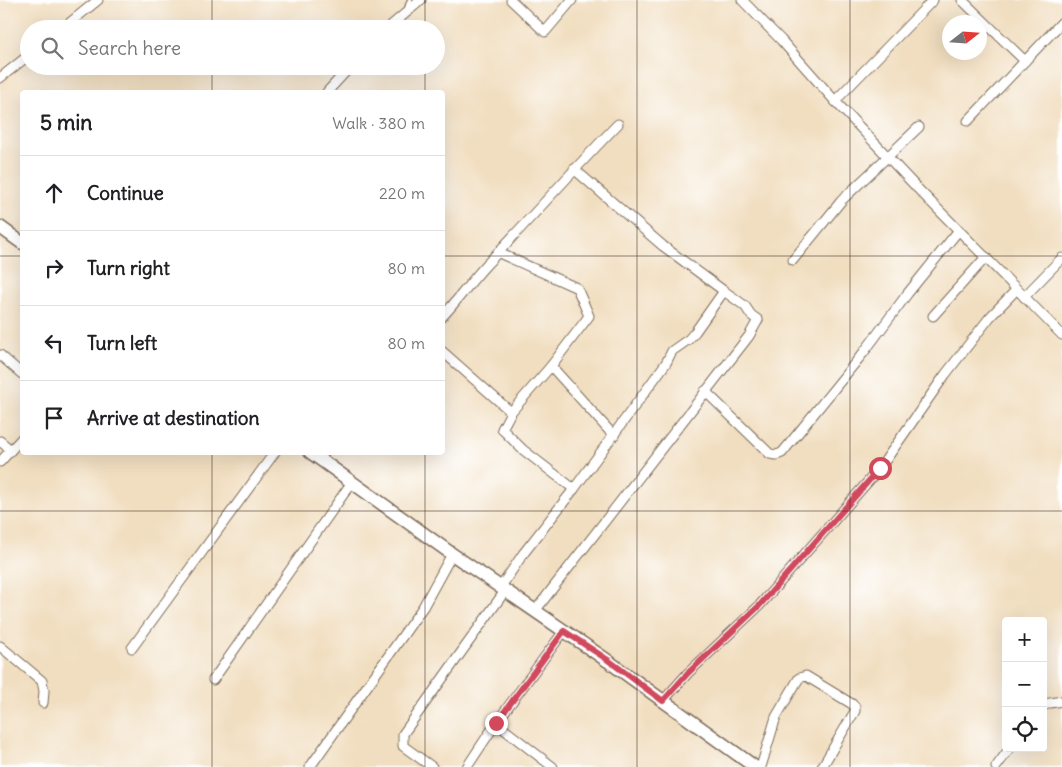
<!DOCTYPE html>
<meta charset="utf-8">
<style>
body{margin:0;font-family:Delius,sans-serif;background:#f2f2f2;color:#202124}
.controls{position:absolute;right:15px;bottom:15px;display:grid;overflow:hidden;border-radius:5px;box-shadow:0 5px 20px #0002}
.controls button{width:45px;height:45px;display:grid;place-items:center;padding:0;border:0;border-bottom:1px solid #e0e0e0;background:#fff;color:#202124;font:25px sans-serif}
.compass{position:absolute;left:942px;top:15px;width:45px;height:45px;border-radius:50%;background:#fff;box-shadow:0 5px 20px #0002;rotate:73deg}
.stop{position:absolute;width:15px;height:15px;margin:-11px;border:4px solid #d1495b;border-radius:50%;background:#fff}
.stop.end{background:#d1495b;border-color:#fff;box-shadow:0 1px 5px #0008}
.list{margin:0;padding:0;list-style:none}
h2{display:flex;justify-content:space-between;align-items:center;height:65px;margin:0;padding:0 20px;font-size:21px}
h2 small{font-size:16px;font-weight:400;color:#757577}
.list li{display:grid;grid-template-columns:32px 1fr auto;gap:15px;align-items:center;box-sizing:border-box;height:75px;padding:0 20px;border-top:1px solid #e0e0e0}
.list b{display:block;font-size:19px;white-space:nowrap}
.list em{font-size:16px;font-style:normal;color:#757577}
.icon{flex:none;width:28px;height:28px;fill:none;stroke:currentColor;stroke-width:2;stroke-linecap:round;stroke-linejoin:round}
.map{position:relative;flex:none;width:1062px;height:767px;overflow:hidden}
.search{position:absolute;background:#fff;box-shadow:0 5px 20px #0002;left:20px;top:20px;width:425px;height:55px;display:flex;align-items:center;gap:12px;box-sizing:border-box;padding:0 18px;border-radius:28px;color:#757577;font-size:19px}
.panel{position:absolute;background:#fff;box-shadow:0 5px 20px #0002;left:20px;top:90px;width:425px;height:365px;border-radius:5px}
.map>svg:first-child{display:block}
.lines{fill:none;stroke-linecap:round;stroke-linejoin:round}
.lane-casing{stroke:#7b6957;stroke-width:7}
.street-casing{stroke:#7b6957;stroke-width:11}
.secondary-casing{stroke:#7b6957;stroke-width:15}
.lane{stroke:#fff;stroke-width:4.5}
.street{stroke:#fff;stroke-width:9}
.secondary{stroke:#fff;stroke-width:12}
.route{stroke:#d1495b;stroke-width:6}
.grid{fill:none;stroke:#3b2a1e;stroke-width:1;stroke-opacity:0.55}
</style>
<div class="map">
<svg width="1062" height="767" viewBox="0 0 1062 767">
<rect width="100%" height="100%" fill="#fff"/>
<filter id="ink" filterUnits="userSpaceOnUse"><feTurbulence type="fractalNoise" baseFrequency=".02" numOctaves="2"/><feDisplacementMap in="SourceGraphic" scale="10" xChannelSelector="R" yChannelSelector="G"/><feConvolveMatrix kernelMatrix="1 2 1 2 8 2 1 2 1" color-interpolation-filters="sRGB"/></filter>
<filter id="wash" filterUnits="userSpaceOnUse"><feTurbulence type="fractalNoise" baseFrequency=".0096" numOctaves="4" result="noise"/><feDisplacementMap in="SourceGraphic" scale="20" xChannelSelector="R" yChannelSelector="G"/><feGaussianBlur stdDeviation="1.12" result="paint"/><feColorMatrix in="noise" values="0 0 0 0 0 0 0 0 0 0 0 0 0 0 0 0 0 1.4 0 .05"/><feComposite in="paint" operator="in"/></filter>
<g filter="url(#wash)">
<rect width="100%" height="100%" fill="#f1dec0"/>
</g>
<g filter="url(#ink)">
<g class="lines">
<g class="lane-casing">
<path id="lane" d="M 407,9 L 410,0"/>
</g>
<g class="street-casing">
<g id="street">
<path d="M 511,0 L 545,32 L 572,0"/>
<path d="M 742,0 L 781,40 L 835,101 L 920,191 L 1062,335"/>
<path d="M 962,0 L 1025,61"/>
<path d="M 62,29 L 98,0"/>
<path d="M 387,29 L 421,0"/>
<path d="M 0,78 L 29,55"/>
<path d="M 327,92 L 351,66"/>
<path d="M 835,101 L 933,0"/>
<path d="M 968,121 L 1062,22"/>
<path d="M 499,253 L 577,288 L 589,316 L 551,366 L 511,412 L 502,429 L 522,449 L 574,489"/>
<path d="M 793,260 L 842,200 L 919,127"/>
<path d="M 1024,297 L 1062,258"/>
<path d="M 933,316 L 986,257"/>
<path d="M 442,317 C 458,300 471,281 487,264 C 531,218 573,170 618,124"/>
<path d="M 442,351 L 511,412"/>
<path d="M 0,355 L 22,374"/>
<path d="M 551,366 L 614,436"/>
<path d="M 705,391 L 770,454 L 776,455 L 782,453 L 864,352 L 908,293 L 959,230"/>
<path d="M 0,441 L 11,450"/>
<path d="M 0,462 L 22,438"/>
<path d="M 500,588 L 523,554 L 574,489 L 666,363 L 672,351 L 689,339 L 695,332 L 724,291 L 663,246 L 574,169"/>
<path d="M 535,611 L 749,336 L 758,320 L 751,315 L 745,306 L 724,291"/>
<path d="M 0,646 L 42,681 L 44,691 L 43,703"/>
<path d="M 132,648 L 275,452"/>
<path d="M 213,680 L 352,482"/>
<path d="M 663,701 L 688,673 L 759,606 L 880,468 L 945,375 L 990,317 L 1016,290"/>
<path d="M 1043,706 L 1050,703 L 1062,701"/>
<path d="M 496,723 L 553,767"/>
<path d="M 310,767 L 423,607 L 452,554"/>
<path d="M 432,767 L 403,746 L 403,734 L 505,591"/>
<path d="M 467,767 L 496,723 L 564,631"/>
<path d="M 761,767 L 776,717 L 799,678 L 806,676 L 852,704 L 855,707 L 855,711 L 822,767"/>
<path d="M 996,767 L 1010,748"/>
</g>
</g>
<g class="secondary-casing">
<g id="secondary">
<path d="M 0,227 L 22,243"/>
<path d="M 310,452 L 452,554 L 608,661 L 755,767"/>
</g>
</g>
<use href="#lane" class="lane"/>
<use href="#street" class="street"/>
<use href="#secondary" class="secondary"/>
</g>
</g>
<g class="lines" filter="url(#ink)">
<path class="route" d="M 496,723 L 564,631 L 608,660 L 663,701 L 688,673 L 759,606 L 880,468"/>
</g>
<path class="grid" d="M 212,0 L 212,29M 425,0 L 425,29M 637,0 L 637,767M 850,0 L 850,767M 212,66 L 212,92M 425,66 L 425,92M 0,256 L 22,256M 442,256 L 1062,256M 212,452 L 212,767M 425,452 L 425,767M 0,511 L 1062,511"/>
</svg>
<div class="controls">
<button>+</button>
<button>−</button>
<button><svg class="icon" aria-label="locate" viewBox="0 0 24 24"><circle cx="12" cy="12" r="6"/><path d="M12 2v4M12 18v4M2 12h4M18 12h4"/></svg></button>
</div>
<svg class="compass" viewBox="-18 -18 36 36"><path d="M0-13l5 13h-10z" fill="#e53935"/><path d="M0 13l5-13h-10z" fill="#757577"/></svg>
<div class="stop" style="left:880px;top:468px"></div>
<div class="stop end" style="left:496px;top:723px"></div>
<div class="search"><svg class="icon" aria-label="search" viewBox="0 0 24 24"><circle cx="10" cy="10" r="6"/><path d="M15 15l6 6"/></svg>Search here</div>
<section class="panel">
<h2>5 min<small>Walk · 380 m</small></h2>
<ul class="list">
<li><svg class="icon" aria-label="ahead" viewBox="0 0 24 24"><path d="M12 20V5M6 11l6-6 6 6"/></svg><div><b>Continue</b></div><em>220 m</em></li>
<li><svg class="icon" aria-label="right" viewBox="0 0 24 24"><path d="M7 20v-9h11M14 6l5 5-5 5"/></svg><div><b>Turn right</b></div><em>80 m</em></li>
<li><svg class="icon" aria-label="left" viewBox="0 0 24 24"><path d="M17 20v-9H6M10 6l-5 5 5 5"/></svg><div><b>Turn left</b></div><em>80 m</em></li>
<li><svg class="icon" aria-label="arrive" viewBox="0 0 24 24"><path d="M6 21V4h12l-3 4 3 4H6"/></svg><div><b>Arrive at destination</b></div></li>
</ul>
</section>
</div>
